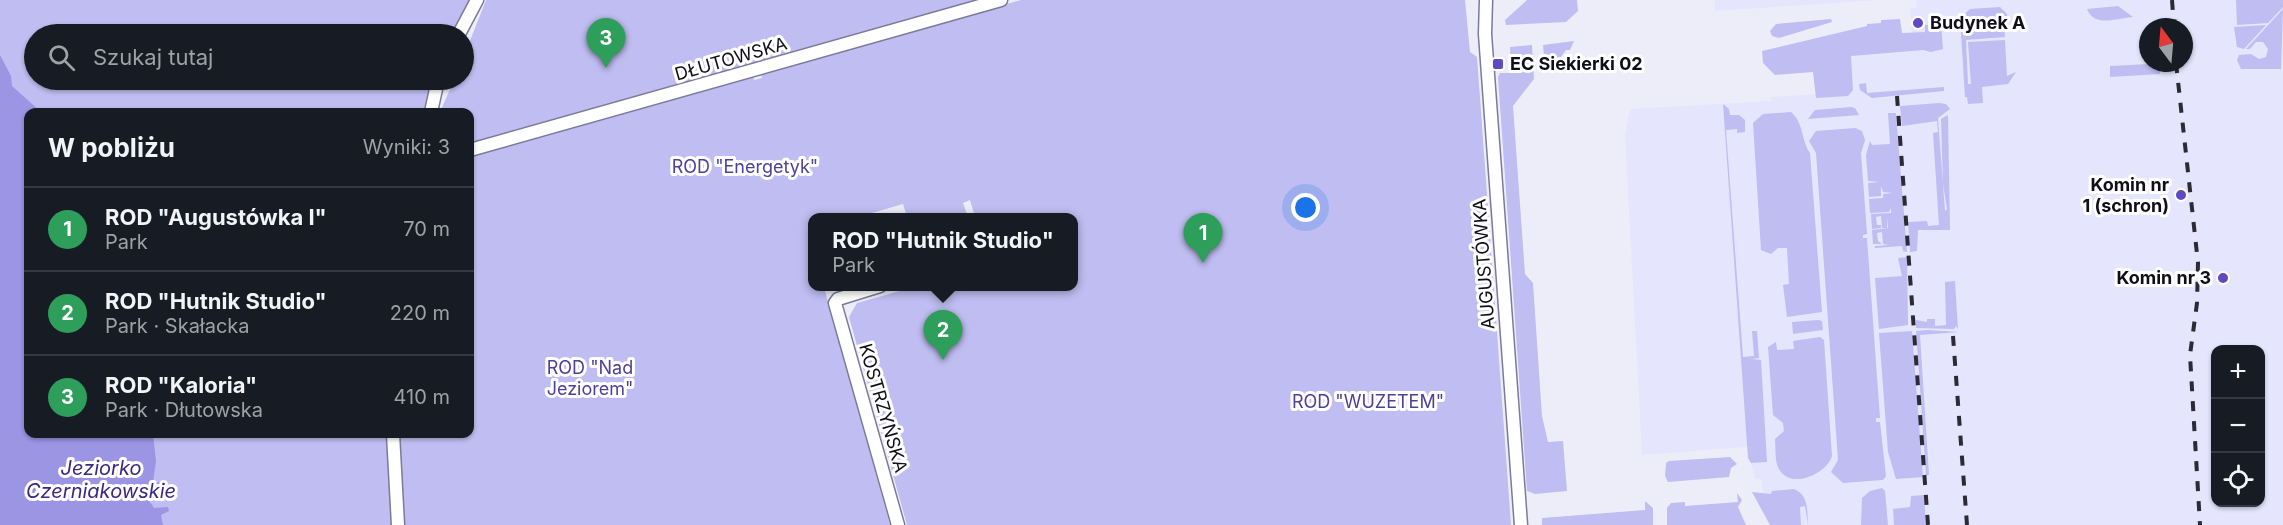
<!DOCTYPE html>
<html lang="pl">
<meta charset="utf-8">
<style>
body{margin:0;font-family:Inter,sans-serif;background:#20242c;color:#f1f3f6}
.controls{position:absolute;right:18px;bottom:18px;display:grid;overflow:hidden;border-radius:12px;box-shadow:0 2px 4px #0004}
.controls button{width:54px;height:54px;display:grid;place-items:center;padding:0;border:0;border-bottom:2px solid #363941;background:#171b24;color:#f1f3f6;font:30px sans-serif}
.compass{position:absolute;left:2139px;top:18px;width:54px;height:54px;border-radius:50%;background:#171b24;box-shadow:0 2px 4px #0004;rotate:344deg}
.you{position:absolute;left:1306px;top:208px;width:21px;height:21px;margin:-15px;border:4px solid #fff;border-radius:50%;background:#1a73e8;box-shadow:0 0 0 9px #1a73e833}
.badge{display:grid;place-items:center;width:39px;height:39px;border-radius:50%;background:#d93025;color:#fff;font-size:20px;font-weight:700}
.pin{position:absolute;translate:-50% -50px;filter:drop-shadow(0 2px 3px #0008)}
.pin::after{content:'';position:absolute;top:32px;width:21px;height:18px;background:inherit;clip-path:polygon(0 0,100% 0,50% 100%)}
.popup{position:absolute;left:808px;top:213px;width:270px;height:78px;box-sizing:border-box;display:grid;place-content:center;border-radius:12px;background:#171b24;filter:drop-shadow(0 2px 4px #0005);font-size:20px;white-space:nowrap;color:#9ea1a6}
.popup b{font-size:22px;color:#f1f3f6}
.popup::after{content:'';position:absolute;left:50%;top:100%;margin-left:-12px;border:12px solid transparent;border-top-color:#171b24}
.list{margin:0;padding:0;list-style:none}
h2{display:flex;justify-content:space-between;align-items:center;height:78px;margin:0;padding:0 24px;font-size:26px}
h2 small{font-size:20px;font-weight:400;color:#9ea1a6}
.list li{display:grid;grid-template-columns:39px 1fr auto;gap:18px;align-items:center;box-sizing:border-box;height:84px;padding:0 24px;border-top:2px solid #363941}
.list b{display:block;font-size:22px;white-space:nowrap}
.list p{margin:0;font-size:20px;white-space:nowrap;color:#9ea1a6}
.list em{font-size:20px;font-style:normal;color:#9ea1a6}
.icon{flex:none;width:33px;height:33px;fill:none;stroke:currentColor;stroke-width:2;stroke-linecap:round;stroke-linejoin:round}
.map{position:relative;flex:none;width:2283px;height:525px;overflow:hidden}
.search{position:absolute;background:#171b24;box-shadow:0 2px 4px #0004;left:24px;top:24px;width:450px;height:66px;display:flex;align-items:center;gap:15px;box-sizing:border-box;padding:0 21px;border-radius:33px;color:#9ea1a6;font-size:22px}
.panel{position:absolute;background:#171b24;box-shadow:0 2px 4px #0004;left:24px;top:108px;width:450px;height:330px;border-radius:12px}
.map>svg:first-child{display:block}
.built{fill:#e5e5fd;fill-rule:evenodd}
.green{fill:#bfbdf1}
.water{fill:#9b95e4}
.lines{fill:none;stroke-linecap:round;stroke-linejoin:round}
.minor-casing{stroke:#7b7a98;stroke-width:15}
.minor{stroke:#fff;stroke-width:12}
.rail{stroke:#2b2a35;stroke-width:4;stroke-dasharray:10 10;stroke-linecap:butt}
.poi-dot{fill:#6049c2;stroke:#fff;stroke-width:2}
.labels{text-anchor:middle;stroke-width:6;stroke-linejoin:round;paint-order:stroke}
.poi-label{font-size:18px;font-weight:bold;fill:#0f0e19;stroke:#fff;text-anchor:start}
.street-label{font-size:18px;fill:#0f0e19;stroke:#fff}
.park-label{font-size:18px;fill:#4f3f9b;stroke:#fff}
.water-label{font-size:20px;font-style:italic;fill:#3b2882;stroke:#fff}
</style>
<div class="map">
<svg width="2283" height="525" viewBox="0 0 2283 525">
<rect width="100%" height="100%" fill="#ededfa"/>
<g class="built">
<path d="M 1715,0 L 1880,0 L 1715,11 Z"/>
<path d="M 1916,0 L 2283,0 L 2283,525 L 1784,525 L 1763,493 L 1761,479 L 1755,479 L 1747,447 L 1642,455 L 1625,135 L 1630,109 L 1771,101 L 1771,97 L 1851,92 L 1851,56 L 1922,32 L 1912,33 L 1910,9 L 1917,8 ZM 2148,27 L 2184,27 L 2184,63 L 2148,63 ZM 2216,350 L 2260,350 L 2260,502 L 2216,502 Z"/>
</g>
<g class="green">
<path d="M 0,0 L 474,0 L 456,34 L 34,34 L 34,80 L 435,80 L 427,112 L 28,112 L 28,434 L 392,434 L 392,525 L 0,525 Z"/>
<path d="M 486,0 L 985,0 L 470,145 L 470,112 L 440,112 L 454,80 L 464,80 L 464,56 Z"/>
<path d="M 1021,0 L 1465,0 L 1470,52 L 1477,57 L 1511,525 L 907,525 L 849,317 L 857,303 L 914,287 L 1074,286 L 1074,218 L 975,217 L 970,200 L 963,203 L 968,217 L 907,217 L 903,204 L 858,217 L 812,218 L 812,286 L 839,287 L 825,291 L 890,525 L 405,525 L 399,434 L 470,434 L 470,156 L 753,76 L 754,80 L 762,78 L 761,74 Z"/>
<path d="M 1527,0 L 1577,0 L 1578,11 L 1566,22 L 1506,25 L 1505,20 Z"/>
<path d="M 2236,0 L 2283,0 L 2283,7 L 2268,23 L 2237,25 Z"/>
<path d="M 2118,6 L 2133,17 C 2118,18 2094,28 2087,9 Z"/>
<path d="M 2000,7 L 2007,14 L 2008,22 L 2004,25 L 2005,37 L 1966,40 L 1968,84 L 1971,84 L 1968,42 L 2005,40 L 2007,76 L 2016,72 L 2008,84 L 1982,87 L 1983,103 L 1968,104 L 1967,97 L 1965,97 L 1960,18 L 1970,9 Z"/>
<path d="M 2283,9 L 2281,69 L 2241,69 L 2237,60 L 2239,55 L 2251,54 L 2259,59 L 2266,57 L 2268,49 L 2263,42 L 2256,42 L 2250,49 L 2246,49 Z"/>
<path d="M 1831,19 L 1832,22 L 1779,38 L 1772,36 L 1770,31 L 1776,24 Z"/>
<path d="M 1900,19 L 1902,33 L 1925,32 L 1925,25 L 1941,24 L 1943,49 L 1931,52 L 1923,50 L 1851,56 L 1853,90 L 1848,96 L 1816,98 L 1813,72 L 1775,75 L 1763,63 L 1762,51 L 1867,26 L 1867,24 L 1881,23 L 1881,20 Z"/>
<path d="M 2266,25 L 2244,49 L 2237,47 L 2234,27 Z"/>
<path d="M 1574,41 L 1570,50 L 1566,50 L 1555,65 L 1552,61 L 1545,70 L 1543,45 Z"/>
<path d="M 1532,45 L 1534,79 L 1513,106 L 1525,274 L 1533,283 L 1542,416 L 1548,442 L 1563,441 L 1567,491 L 1535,494 L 1527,491 L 1498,77 L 1500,73 L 1511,73 L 1510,47 Z"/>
<path d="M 2149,64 L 2160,67 L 2160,74 L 2110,77 L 2110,66 Z"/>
<path d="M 1866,83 L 1867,93 L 1944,87 L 1944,91 L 1872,98 L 1860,90 L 1859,84 Z"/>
<path d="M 1939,103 L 1946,104 L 1950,109 L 1938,118 L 1945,211 L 1947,209 L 1943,184 L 1941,119 L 1948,115 L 1950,230 L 1918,230 L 1917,251 L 1910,252 L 1908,222 L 1927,221 L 1928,226 L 1939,225 L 1933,133 L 1938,132 L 1937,121 L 1902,126 L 1900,106 Z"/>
<path d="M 1723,104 L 1729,109 L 1730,115 L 1739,115 L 1745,120 L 1745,132 L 1737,133 L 1737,129 L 1726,130 L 1743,357 L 1754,356 L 1752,331 L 1757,331 L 1759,358 L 1752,359 L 1761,360 L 1767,462 L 1751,463 L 1748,458 Z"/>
<path d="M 1851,107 L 1855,108 L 1859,115 L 1808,119 L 1815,110 Z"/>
<path d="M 1791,112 C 1804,123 1801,140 1810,153 L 1822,312 L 1787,317 L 1783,285 L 1789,284 L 1787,248 L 1778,248 L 1771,254 L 1761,250 L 1753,123 L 1763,114 Z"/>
<path d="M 1888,113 L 1896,113 L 1907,252 L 1903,251 L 1902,246 L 1875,248 L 1875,246 L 1889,245 L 1883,244 L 1882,232 L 1877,233 L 1878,241 L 1882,244 L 1873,244 L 1872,230 L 1888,228 L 1887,217 L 1887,228 L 1882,228 L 1881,216 L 1876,217 L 1877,225 L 1881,225 L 1881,228 L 1872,229 L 1871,214 L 1891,213 L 1891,208 L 1889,212 L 1870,213 L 1869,199 L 1883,198 L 1883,194 L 1893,193 L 1883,192 L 1881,186 L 1881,196 L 1869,197 L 1868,183 L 1880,182 L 1868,181 L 1866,155 L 1870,141 L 1872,145 L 1890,144 Z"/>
<path d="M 1855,128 L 1862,131 L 1865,140 L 1861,153 L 1867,234 L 1863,235 L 1863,238 L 1867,238 L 1880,418 L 1876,418 L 1876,422 L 1880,422 L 1886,476 L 1883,480 L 1843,483 L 1831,472 L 1838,460 L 1816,153 L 1809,141 L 1816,131 Z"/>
<path d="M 1907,257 L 1908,325 L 1879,329 L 1875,278 L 1902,276 L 1898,258 Z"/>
<path d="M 1955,281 L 1958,329 L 1956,326 L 1954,329 L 1916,328 L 1916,320 L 1927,322 L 1927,319 L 1935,319 L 1935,326 L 1946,325 L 1945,282 Z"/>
<path d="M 1818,320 L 1822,321 L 1823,330 L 1793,334 L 1792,322 Z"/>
<path d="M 1928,330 L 1959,332 L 1920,335 L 1929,475 L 1926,475 L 1916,331 Z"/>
<path d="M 1912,331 L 1923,477 L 1896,479 L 1888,452 L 1879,333 Z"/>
<path d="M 1820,337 L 1824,340 L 1832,456 C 1828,472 1795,489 1781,472 C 1774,465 1776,449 1775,439 L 1784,431 L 1783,423 L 1773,415 L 1768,347 L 1776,342 L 1777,350 L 1794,349 L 1793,341 Z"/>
<path d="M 1730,457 L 1737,464 L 1731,468 L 1729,477 L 1668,482 L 1665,476 L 1666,463 L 1669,461 Z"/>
<path d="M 1882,488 L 1885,491 L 1888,525 L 1861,525 L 1862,498 L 1870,491 Z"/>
<path d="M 1794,489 C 1809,495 1807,511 1808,525 L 1805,506 L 1800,507 L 1801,525 L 1770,525 L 1752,492 L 1771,494 L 1772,491 Z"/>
<path d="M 1737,493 L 1742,500 L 1738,507 L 1746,525 L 1667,525 L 1667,508 L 1671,503 L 1685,502 L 1685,506 L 1738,502 Z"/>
<path d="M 1924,495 L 1926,525 L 1894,525 L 1893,509 L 1910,507 L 1911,496 Z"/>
<path d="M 1645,501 L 1653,508 L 1653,525 L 1542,525 L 1542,518 L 1645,510 Z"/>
</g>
<path class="water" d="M 0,55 L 11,76 L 12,86 L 41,112 L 28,112 L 28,434 L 153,434 L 156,461 L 153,482 L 164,483 L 165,486 L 154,488 L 148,499 L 154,508 L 168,507 L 169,511 L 161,515 L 163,525 L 0,525 Z"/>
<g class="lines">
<g class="minor-casing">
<g id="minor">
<path d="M 1486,0 L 1485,34 L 1521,525"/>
<path d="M 459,34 L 477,0"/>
<path d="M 431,112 L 438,80"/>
<path d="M 470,150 L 1001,0"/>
<path d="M 880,286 L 838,299 L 835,303 L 898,525"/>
<path d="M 393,434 L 398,525"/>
</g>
</g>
<use href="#minor" class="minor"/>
<g class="rail">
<path d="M 2172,0 L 2174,27"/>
<path d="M 2176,63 L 2198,263 L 2197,303 L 2190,355 L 2200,525"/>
<path d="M 1897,96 L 1928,525"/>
<path d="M 1953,336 L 1967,525"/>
</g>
</g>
<g class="poi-dot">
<circle cx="1918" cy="23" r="6"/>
<rect x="1492" y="58" width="12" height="12" rx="3"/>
<circle cx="2181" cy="195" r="6"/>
<circle cx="2223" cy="278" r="6"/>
</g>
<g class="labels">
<g class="poi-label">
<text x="1930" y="29">Budynek A</text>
<text x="1510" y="70">EC Siekierki 02</text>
<text x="2169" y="191" text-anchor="end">Komin nr<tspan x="2169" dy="21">1 (schron)</tspan></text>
<text x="2211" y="284" text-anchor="end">Komin nr 3</text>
</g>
<g class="street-label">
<text transform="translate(731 59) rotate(-16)" y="6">DŁUTOWSKA</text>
<text transform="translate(1484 264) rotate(-94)" y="6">AUGUSTÓWKA</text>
<text transform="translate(883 408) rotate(74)" y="6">KOSTRZYŃSKA</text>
</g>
<g class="park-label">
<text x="745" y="173">ROD "Energetyk"</text>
<text x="590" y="374">ROD "Nad<tspan x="590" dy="21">Jeziorem"</tspan></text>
<text x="1368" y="408">ROD "WUZETEM"</text>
</g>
<g class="water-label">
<text x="101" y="475">Jeziorko<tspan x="101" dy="23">Czerniakowskie</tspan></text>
</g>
</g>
</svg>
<div class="controls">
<button>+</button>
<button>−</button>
<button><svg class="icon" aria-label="locate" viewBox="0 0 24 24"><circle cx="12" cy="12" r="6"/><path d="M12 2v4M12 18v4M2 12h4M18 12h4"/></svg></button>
</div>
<svg class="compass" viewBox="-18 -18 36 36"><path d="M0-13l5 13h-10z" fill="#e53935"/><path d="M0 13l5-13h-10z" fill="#9ea1a6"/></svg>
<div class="you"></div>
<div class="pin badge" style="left:1203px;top:263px;background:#2e9e5b">1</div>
<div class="pin badge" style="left:943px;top:360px;background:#2e9e5b">2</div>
<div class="popup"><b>ROD &quot;Hutnik Studio&quot;</b>Park</div>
<div class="pin badge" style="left:606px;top:68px;background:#2e9e5b">3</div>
<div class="search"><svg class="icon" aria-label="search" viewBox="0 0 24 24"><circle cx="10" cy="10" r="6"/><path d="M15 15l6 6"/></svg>Szukaj tutaj</div>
<section class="panel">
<h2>W pobliżu<small>Wyniki: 3</small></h2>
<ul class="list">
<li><span class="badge" style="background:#2e9e5b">1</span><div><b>ROD &quot;Augustówka I&quot;</b><p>Park</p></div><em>70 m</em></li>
<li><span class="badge" style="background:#2e9e5b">2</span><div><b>ROD &quot;Hutnik Studio&quot;</b><p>Park · Skałacka</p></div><em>220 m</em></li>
<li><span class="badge" style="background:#2e9e5b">3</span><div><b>ROD &quot;Kaloria&quot;</b><p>Park · Dłutowska</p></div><em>410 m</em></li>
</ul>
</section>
</div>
